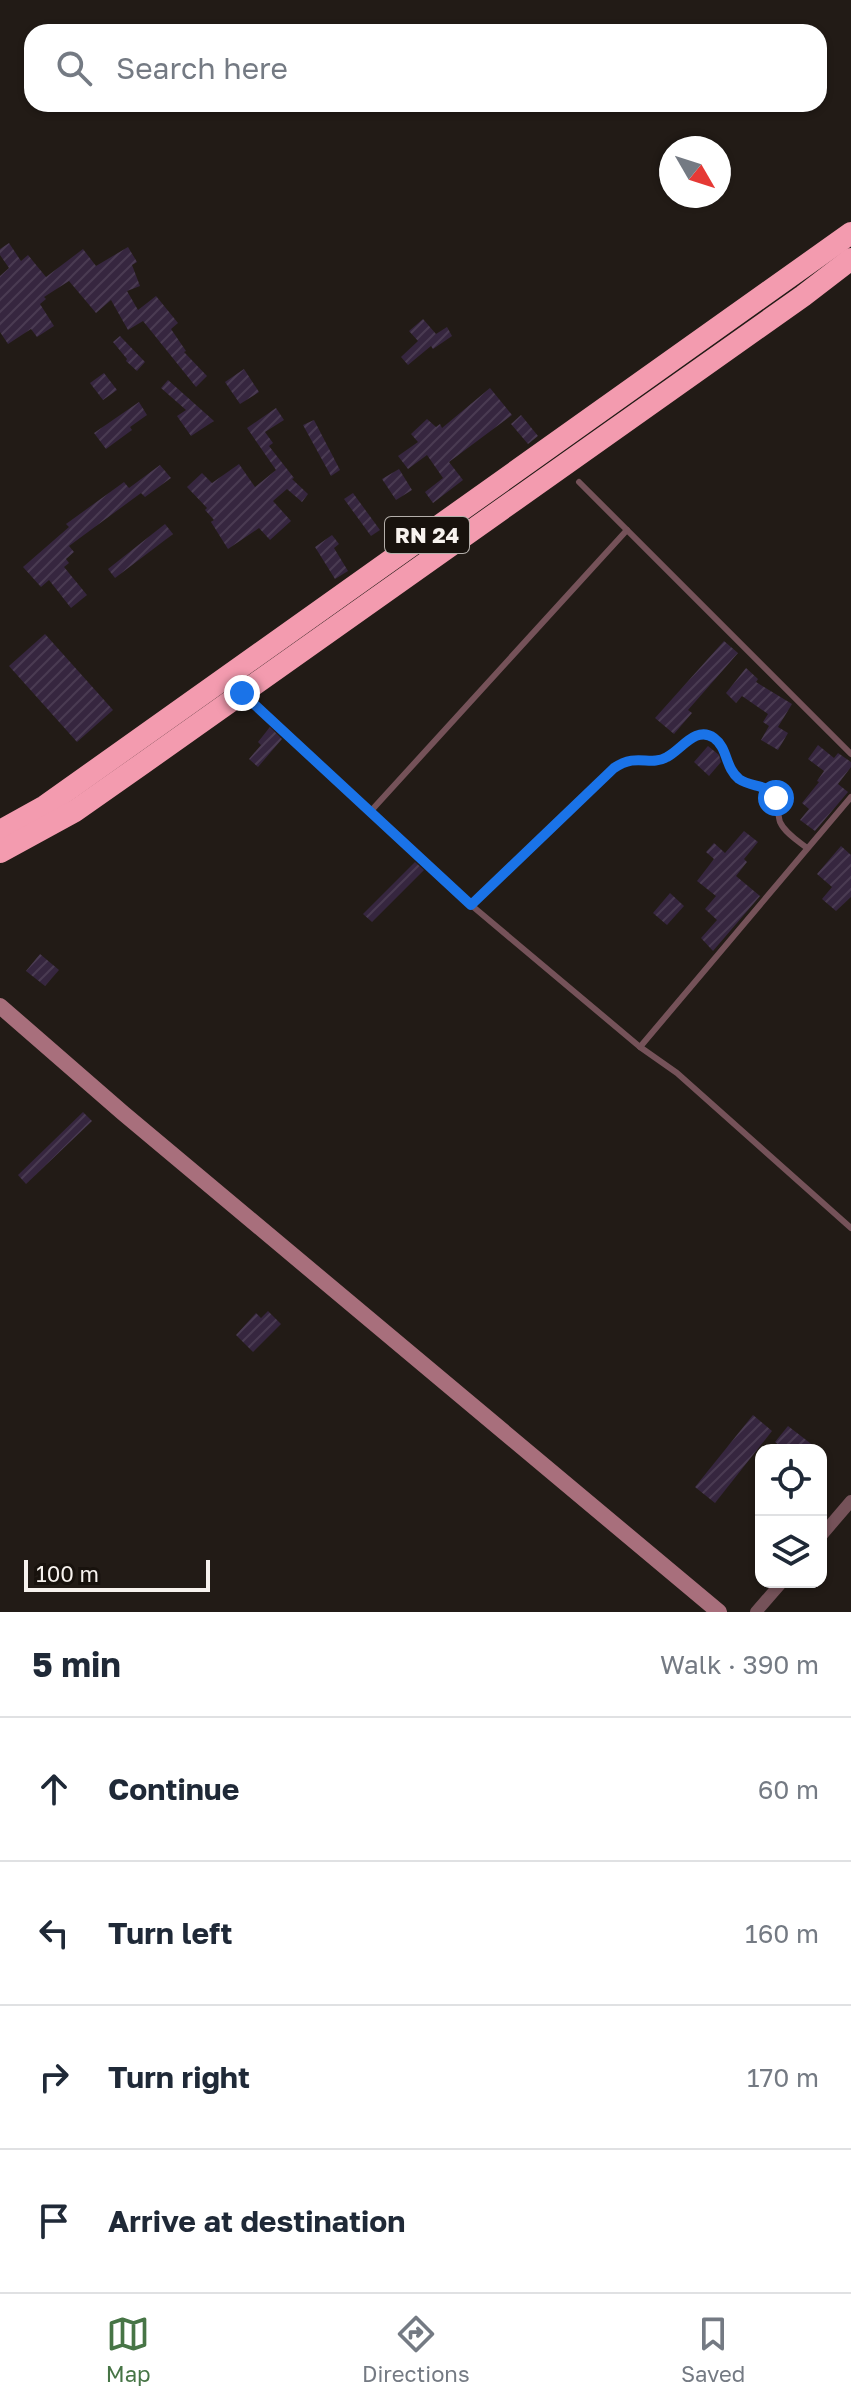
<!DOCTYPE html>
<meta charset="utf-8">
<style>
body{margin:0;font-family:"Golos Text",sans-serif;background:#f2f2f3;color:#1f2937}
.controls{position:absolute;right:24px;bottom:24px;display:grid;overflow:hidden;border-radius:16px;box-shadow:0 2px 6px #0004}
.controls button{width:72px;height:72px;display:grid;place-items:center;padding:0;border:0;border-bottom:2px solid #e0e1e3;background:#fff;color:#1f2937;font:40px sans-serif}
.compass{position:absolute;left:659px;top:136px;width:72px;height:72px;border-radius:50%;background:#fff;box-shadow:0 2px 6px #0004;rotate:129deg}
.scale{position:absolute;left:24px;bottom:20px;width:186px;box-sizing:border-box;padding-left:8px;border:4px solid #f7f2ee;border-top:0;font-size:22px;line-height:28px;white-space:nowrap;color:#f7f2ee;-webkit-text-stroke:6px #18120d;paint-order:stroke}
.stop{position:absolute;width:24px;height:24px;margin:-18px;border:6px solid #1a73e8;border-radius:50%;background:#fff}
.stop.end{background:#1a73e8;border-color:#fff;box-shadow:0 2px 8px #0008}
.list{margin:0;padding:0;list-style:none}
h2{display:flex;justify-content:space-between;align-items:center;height:104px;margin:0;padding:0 32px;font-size:34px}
h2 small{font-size:26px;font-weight:400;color:#747a83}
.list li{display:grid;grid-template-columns:52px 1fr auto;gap:24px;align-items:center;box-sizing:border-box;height:144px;padding:0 32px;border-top:2px solid #e0e1e3}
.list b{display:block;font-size:30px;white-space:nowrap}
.list em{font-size:26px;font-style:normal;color:#747a83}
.icon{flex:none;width:44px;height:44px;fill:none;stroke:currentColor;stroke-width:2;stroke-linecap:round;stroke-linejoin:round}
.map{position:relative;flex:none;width:851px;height:1612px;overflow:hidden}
.search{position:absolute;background:#fff;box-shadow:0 2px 6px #0004;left:24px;right:24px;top:24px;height:88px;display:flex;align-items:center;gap:20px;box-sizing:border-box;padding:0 28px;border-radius:24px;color:#747a83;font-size:30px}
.sheet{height:680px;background:#fff}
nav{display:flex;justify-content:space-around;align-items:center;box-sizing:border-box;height:112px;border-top:2px solid #e0e1e3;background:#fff;font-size:22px;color:#747a83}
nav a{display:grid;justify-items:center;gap:4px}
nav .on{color:#477546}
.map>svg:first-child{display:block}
.building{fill:url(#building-hatch)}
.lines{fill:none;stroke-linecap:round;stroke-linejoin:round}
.lane{stroke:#755259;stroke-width:6}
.street{stroke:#755259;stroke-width:12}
.secondary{stroke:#a86f7c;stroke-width:16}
.highway{stroke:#f39baf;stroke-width:22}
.route{stroke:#1a73e8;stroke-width:10}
.labels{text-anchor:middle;stroke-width:7;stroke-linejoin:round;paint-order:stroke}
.shield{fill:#18120d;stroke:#b4afaa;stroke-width:2}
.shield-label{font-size:22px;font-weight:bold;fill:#f7f2ee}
</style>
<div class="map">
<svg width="851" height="1612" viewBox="0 0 851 1612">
<defs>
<pattern id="building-hatch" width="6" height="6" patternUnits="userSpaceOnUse" patternTransform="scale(2)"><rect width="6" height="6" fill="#36263f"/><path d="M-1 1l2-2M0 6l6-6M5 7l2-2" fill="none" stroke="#4a3b52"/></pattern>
</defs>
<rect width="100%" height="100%" fill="#221b16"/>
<g class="building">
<path d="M 9,243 L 21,261 L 28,255 L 46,277 L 83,249 L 96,266 L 128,247 L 137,262 L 132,265 L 140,286 L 127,291 L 138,310 L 156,296 L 178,323 L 171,329 L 186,351 L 184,352 L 207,376 L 196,387 L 143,321 L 128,330 L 111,300 L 96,313 L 69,281 L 44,297 L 46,299 L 40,304 L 54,326 L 37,337 L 31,329 L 8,344 L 0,332 L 0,276 L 9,268 L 0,255 L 0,249 Z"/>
<path d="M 423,319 L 436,334 L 447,327 L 452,336 L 433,349 L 431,346 L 408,365 L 401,357 L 418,341 L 409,331 Z"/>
<path d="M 120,336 L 145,362 L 137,371 L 126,361 L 127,359 L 113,342 Z"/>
<path d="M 244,369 L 259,392 L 240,404 L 225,382 Z"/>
<path d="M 104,373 L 117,390 L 103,400 L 90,383 Z"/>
<path d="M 168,380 L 214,421 L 191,436 L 177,416 L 186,410 L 161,388 Z"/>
<path d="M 490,388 L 512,415 L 449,462 L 463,480 L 433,503 L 425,492 L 443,478 L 427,455 L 408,469 L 398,456 L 418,442 L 411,434 L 427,419 L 436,427 L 440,424 L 442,428 Z"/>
<path d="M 139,402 L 147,415 L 130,427 L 132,430 L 106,449 L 94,433 Z"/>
<path d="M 276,408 L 284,420 L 265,432 L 273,443 L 269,446 L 294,478 L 292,479 L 308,494 L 302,502 L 287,489 L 273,501 L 291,521 L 270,540 L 259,528 L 228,549 L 211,522 L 214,520 L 205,510 L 207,508 L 187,487 L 202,473 L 212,483 L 239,464 L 255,487 L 276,470 L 247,428 Z"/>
<path d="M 521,415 L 538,436 L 528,444 L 511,424 Z"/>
<path d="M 314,420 L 340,470 L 331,476 L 303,425 Z"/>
<path d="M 160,465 L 171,478 L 145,497 L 141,493 L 69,546 L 74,552 L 66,559 L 69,563 L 64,567 L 87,595 L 71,608 L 49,580 L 41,587 L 23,567 L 69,527 L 66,524 L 124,482 L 129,488 Z"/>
<path d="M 399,469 L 412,490 L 396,500 L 382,479 Z"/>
<path d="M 353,493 L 380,530 L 371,536 L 344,499 Z"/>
<path d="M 165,524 L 173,534 L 115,578 L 108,569 Z"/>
<path d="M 332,535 L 339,544 L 334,548 L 348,571 L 335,579 L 315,547 Z"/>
<path d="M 45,634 L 113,710 L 77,742 L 9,666 Z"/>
<path d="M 724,641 L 738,653 L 688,710 L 692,713 L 674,734 L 655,718 Z"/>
<path d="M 746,668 L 758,679 L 756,682 L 792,704 L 778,727 L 788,733 L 778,750 L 761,740 L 769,726 L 763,722 L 768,714 L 742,696 L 736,703 L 726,693 Z"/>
<path d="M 270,727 L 282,739 L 258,767 L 249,759 L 261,745 L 258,742 Z"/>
<path d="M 818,745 L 834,758 L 838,753 L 851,762 L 851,767 L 838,784 L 848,792 L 815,831 L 800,820 L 809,809 L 802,803 L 819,782 L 817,781 L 824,771 L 808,759 Z"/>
<path d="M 708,746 L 719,755 L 721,762 L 709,776 L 694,762 Z"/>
<path d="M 744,831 L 758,842 L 744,859 L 747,862 L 736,876 L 760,896 L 713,951 L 701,938 L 717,920 L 705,909 L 716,896 L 697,881 L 714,859 L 706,852 L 714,843 L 725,853 Z"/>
<path d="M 841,846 L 851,855 L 851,897 L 836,911 L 822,899 L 832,887 L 817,874 Z"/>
<path d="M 415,862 L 424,870 L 372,922 L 363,914 Z"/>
<path d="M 670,893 L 684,906 L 667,925 L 653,913 Z"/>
<path d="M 40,954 L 59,970 L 45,986 L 26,971 Z"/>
<path d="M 83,1112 L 92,1121 L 26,1184 L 18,1175 Z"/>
<path d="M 268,1311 L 281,1324 L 253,1352 L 236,1335 L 256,1313 L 261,1318 Z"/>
<path d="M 753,1415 L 772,1431 L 715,1503 L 695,1487 Z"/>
<path d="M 788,1426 L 819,1450 L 785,1450 L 775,1442 Z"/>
</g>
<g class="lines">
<g class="lane">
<path d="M 579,482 L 851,754"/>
<path d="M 245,696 L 471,905 L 640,1047"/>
<path d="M 851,797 L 640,1047 L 677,1073 L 851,1228"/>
<path d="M 370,812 L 627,530"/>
<path d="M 471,905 L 614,768 C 635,753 637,763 658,760 C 672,758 686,743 697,735 C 725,729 722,762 737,776 C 746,786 762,782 771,792 C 779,800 777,812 780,822 C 785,833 798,841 807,848"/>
</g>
<g class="street">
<path d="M 821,1536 L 851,1501"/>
<path d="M 756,1612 L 782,1582"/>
</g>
<path class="secondary" d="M 0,1006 L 123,1113 L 719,1612"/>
<g class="highway">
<path d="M 0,831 L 45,806 L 851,233"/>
<path d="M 0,852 L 75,811 L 142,764 L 803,296 L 851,259"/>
</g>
</g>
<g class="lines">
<path class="route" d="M 242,693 L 471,905 L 614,768 C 638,752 649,767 667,757 C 681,750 696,725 714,738 C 728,748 725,768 739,779 C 752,788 767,783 776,798"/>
</g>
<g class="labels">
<rect class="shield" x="385" y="517" width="84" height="36" rx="6"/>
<g class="shield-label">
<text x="427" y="543">RN 24</text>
</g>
</g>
</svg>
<div class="controls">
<button><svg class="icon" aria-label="locate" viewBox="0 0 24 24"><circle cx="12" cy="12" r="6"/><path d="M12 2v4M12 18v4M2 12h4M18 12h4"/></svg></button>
<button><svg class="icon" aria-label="layers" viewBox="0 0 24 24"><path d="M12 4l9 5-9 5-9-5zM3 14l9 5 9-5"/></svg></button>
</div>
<svg class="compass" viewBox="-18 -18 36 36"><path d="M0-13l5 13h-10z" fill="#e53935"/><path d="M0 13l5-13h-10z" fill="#747a83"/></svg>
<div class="scale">100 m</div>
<div class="stop" style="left:776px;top:798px"></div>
<div class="stop end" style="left:242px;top:693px"></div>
<div class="search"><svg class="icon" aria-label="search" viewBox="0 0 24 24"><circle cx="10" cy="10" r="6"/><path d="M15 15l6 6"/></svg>Search here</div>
</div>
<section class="sheet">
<h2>5 min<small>Walk · 390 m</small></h2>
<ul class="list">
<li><svg class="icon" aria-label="ahead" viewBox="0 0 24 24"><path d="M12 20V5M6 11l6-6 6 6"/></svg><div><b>Continue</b></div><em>60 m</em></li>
<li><svg class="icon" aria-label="left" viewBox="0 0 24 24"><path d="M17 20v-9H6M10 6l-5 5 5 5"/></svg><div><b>Turn left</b></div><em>160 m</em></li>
<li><svg class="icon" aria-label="right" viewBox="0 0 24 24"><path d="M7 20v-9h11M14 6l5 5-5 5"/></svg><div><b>Turn right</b></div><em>170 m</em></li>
<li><svg class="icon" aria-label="arrive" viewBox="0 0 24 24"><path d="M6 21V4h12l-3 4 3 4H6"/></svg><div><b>Arrive at destination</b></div></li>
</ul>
</section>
<nav>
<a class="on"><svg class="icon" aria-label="map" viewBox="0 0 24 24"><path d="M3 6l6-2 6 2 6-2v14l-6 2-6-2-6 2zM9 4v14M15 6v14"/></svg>Map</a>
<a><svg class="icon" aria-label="directions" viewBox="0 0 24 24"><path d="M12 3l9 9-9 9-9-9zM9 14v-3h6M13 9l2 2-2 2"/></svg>Directions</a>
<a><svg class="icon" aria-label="saved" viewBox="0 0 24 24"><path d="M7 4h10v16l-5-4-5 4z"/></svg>Saved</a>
</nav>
